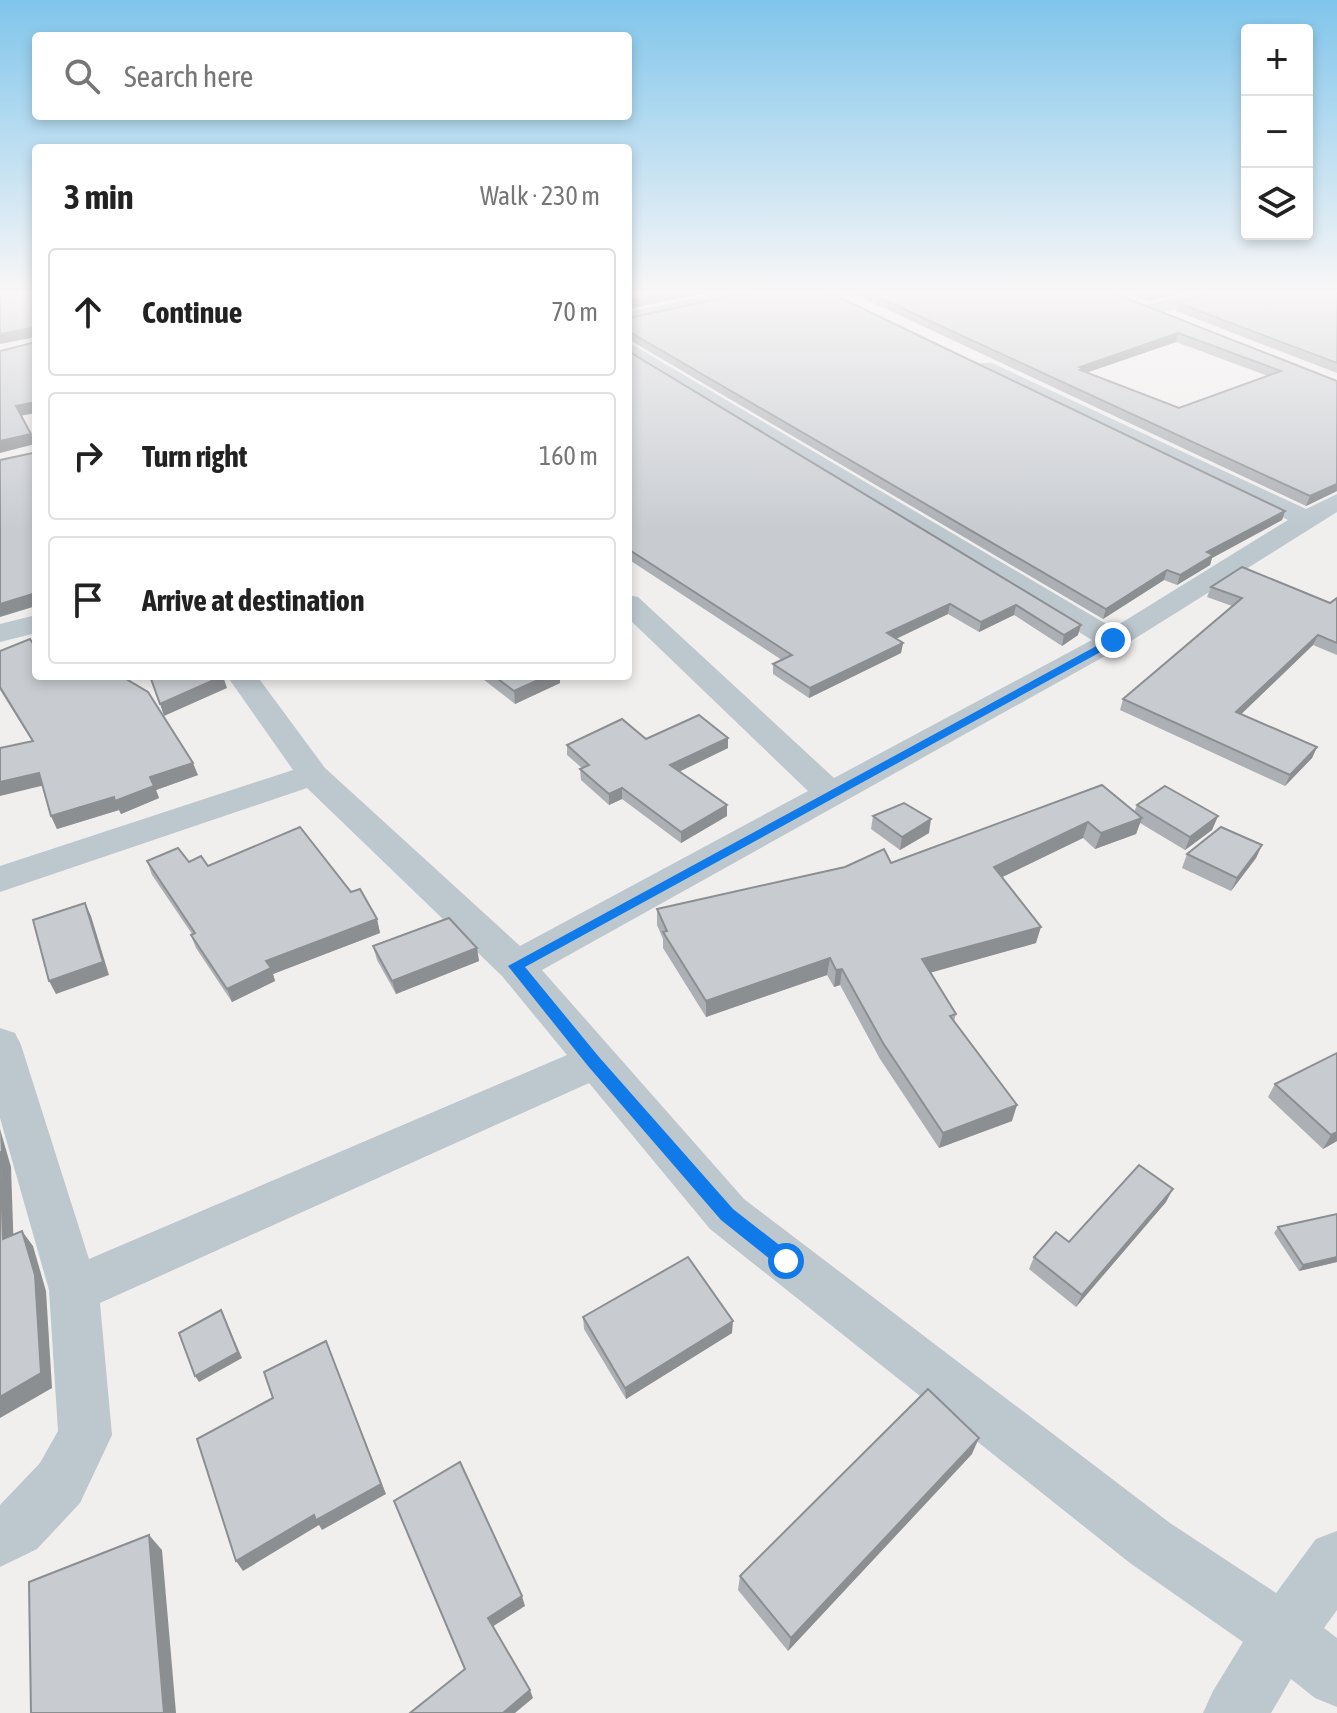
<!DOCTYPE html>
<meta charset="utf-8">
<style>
body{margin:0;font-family:"Asap Condensed",sans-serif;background:#f6f6f6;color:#222}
.controls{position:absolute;right:24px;top:24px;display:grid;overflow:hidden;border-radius:8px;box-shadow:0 4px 12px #0003}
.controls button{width:72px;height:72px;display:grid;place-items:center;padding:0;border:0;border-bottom:2px solid #e0e0e0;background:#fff;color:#222;font:40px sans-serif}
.stop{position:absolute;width:24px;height:24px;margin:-18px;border:6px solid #107ae9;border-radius:50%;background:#fff}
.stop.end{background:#107ae9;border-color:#fff;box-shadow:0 2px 8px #0008}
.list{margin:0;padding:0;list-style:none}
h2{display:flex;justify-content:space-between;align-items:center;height:104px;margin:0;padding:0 32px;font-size:34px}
h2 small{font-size:26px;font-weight:400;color:#767676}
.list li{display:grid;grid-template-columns:52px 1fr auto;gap:24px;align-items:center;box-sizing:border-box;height:128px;margin:0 16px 16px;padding:0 16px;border:2px solid #e0e0e0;border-radius:8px}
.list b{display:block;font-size:30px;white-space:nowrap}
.list em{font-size:26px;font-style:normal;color:#767676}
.icon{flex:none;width:44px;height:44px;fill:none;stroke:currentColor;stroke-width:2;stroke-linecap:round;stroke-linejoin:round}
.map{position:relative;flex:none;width:1337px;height:1713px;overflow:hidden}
.search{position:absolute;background:#fff;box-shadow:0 4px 12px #0003;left:32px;top:32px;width:600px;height:88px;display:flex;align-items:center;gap:20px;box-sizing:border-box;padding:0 28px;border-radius:8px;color:#767676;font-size:30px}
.panel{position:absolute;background:#fff;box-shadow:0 4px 12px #0003;left:32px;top:144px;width:600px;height:536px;border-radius:8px}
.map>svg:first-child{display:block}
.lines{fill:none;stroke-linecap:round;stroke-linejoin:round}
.street{fill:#bcc7ce;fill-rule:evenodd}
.wall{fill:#acafb4;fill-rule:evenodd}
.shaded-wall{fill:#8c8f92}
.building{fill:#c8ccd1;stroke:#8c8f92;stroke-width:2;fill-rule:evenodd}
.route{fill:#107ae9}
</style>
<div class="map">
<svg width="1337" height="1713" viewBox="0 0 1337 1713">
<rect width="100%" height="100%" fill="#f1eeee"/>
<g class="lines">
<g class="street">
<path d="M 729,291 L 765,291 L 756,296 L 628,324 L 628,312 Z"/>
<path d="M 1205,291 L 1238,291 L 1235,295 L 1147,316 L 1138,310 L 1140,306 Z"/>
<path d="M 628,342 L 1113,628 L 1288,520 L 978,371 L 975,367 L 978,363 L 992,363 L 1306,509 L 1337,494 L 1337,512 L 1123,646 L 542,970 L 744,1199 L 1170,1523 L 1276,1593 L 1316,1539 L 1337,1531 L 1337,1610 L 1324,1628 L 1337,1638 L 1337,1707 L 1315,1698 L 1291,1679 L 1271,1713 L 1203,1713 L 1213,1691 L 1243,1642 L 1130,1563 L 710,1229 L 589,1083 L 100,1303 L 112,1435 L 80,1503 L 37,1549 L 0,1567 L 0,1505 L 40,1463 L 58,1431 L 49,1290 L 0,1118 L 0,1028 L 15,1033 L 21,1045 L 89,1259 L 567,1055 L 502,976 L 307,788 L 0,892 L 0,866 L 293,770 L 227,676 L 257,676 L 325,768 L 520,946 L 808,791 L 628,618 L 628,595 L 638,597 L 834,778 L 1092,640 L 628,356 Z"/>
<path d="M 36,615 L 36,633 L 0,642 L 0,624 Z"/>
</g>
</g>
<g class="wall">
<path d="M 848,291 L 1108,291 L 1337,381 L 1337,491 L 1306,506 ZM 1176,342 L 1268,376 L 1179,408 L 1087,372 Z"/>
<path d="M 1122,291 L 1191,291 L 1148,301 Z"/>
<path d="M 1337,291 L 1337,373 L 1176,311 L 1178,303 Z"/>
<path d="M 628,318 L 1285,511 L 1282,520 L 1212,558 L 1210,565 L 1177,585 L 1164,580 L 1103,619 L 628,339 Z"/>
<path d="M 628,351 L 1078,635 L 1062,646 L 1014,615 L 979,632 L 948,614 L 896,639 L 903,643 L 901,653 L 809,698 L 773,674 L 773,664 L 782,660 L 628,559 Z"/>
<path d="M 1211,587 L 1330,603 L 1337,598 L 1337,655 L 1313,645 L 1241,714 L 1317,747 L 1312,758 L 1285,786 L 1120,710 L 1123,699 L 1232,606 L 1207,597 Z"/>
<path d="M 0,651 L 36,676 L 198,775 L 156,790 L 159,798 L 121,814 L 119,810 L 57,829 L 51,816 L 32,741 L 0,690 Z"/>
<path d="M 479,676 L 560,676 L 560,683 L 515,704 Z"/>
<path d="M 728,738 L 728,748 L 679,772 L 727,816 L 681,843 L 622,799 L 609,805 L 581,780 L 580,769 L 582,768 L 567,755 L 567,745 L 646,739 Z"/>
<path d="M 1137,805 L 1218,816 L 1212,830 L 1185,850 L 1140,823 L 1136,834 L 1095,849 L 1083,838 L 1002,877 L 1036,943 L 930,972 L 956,1014 L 954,1021 L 1012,1121 L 939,1148 L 880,1059 L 840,985 L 834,987 L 827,975 L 706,1017 L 663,948 L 663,939 L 657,925 L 657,909 L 891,863 L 1134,812 Z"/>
<path d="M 873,816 L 929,833 L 900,850 L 871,829 Z"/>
<path d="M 1262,845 L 1256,858 L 1231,891 L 1182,868 L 1187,854 Z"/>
<path d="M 147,861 L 189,862 L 351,892 L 377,919 L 380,933 L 273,974 L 275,981 L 232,1002 L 196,948 L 191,935 L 192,934 L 152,875 Z"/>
<path d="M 373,946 L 477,948 L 479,961 L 396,994 L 377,960 Z"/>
<path d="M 1337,1053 L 1337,1141 L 1323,1149 L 1268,1097 L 1275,1084 Z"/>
<path d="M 1166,1202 L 1076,1307 L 1029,1269 L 1034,1257 Z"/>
<path d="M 1337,1214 L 1337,1262 L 1299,1271 L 1274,1233 L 1278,1227 Z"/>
<path d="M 583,1317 L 732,1333 L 626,1399 L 584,1329 Z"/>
<path d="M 972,1454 L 788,1651 L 738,1590 L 740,1576 Z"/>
</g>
<g class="shaded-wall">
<path d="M 675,291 L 713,291 L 628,309 L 628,301 Z"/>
<path d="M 1158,291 L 1191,291 L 1148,301 L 1150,293 Z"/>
<path d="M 32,328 L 36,337 L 0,344 L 0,334 Z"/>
<path d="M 1178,333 L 1176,342 L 1083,374 L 1080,367 Z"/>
<path d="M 36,402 L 36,413 L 19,416 L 16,406 Z"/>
<path d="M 31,434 L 35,444 L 0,453 L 0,441 Z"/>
<path d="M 1337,484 L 1337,491 L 1306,506 L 1310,496 Z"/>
<path d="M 1285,511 L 1282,520 L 1212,558 L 1210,565 L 1177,585 L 1180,575 L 1207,552 Z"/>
<path d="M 1167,570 L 1164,580 L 1103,619 L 1106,609 Z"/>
<path d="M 36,593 L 36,606 L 0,617 L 0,604 Z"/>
<path d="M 950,604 L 948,614 L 885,644 L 887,633 Z"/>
<path d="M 1016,605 L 1014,615 L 979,632 L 981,622 Z"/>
<path d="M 1081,625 L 1078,635 L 1062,646 L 1064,635 Z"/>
<path d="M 1318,635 L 1313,645 L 1232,723 L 1236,712 Z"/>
<path d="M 903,643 L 901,653 L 809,698 L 810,688 Z"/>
<path d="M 223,676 L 227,688 L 164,716 L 160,704 Z"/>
<path d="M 547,676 L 560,676 L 560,683 L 515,704 L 514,691 Z"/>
<path d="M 728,738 L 728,748 L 670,776 L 670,765 Z"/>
<path d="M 1317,747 L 1312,758 L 1285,786 L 1290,775 Z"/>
<path d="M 193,763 L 198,775 L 156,790 L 159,798 L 121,814 L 115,801 L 150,777 Z"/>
<path d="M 39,773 L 45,785 L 0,796 L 0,782 Z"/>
<path d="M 622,788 L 622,799 L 609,805 L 609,794 Z"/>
<path d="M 114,797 L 119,810 L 57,829 L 51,816 Z"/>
<path d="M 727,805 L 727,816 L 681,843 L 681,832 Z"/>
<path d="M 1218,816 L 1212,830 L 1185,850 L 1190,837 Z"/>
<path d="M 1142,818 L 1136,834 L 1095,849 L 1101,833 Z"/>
<path d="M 931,819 L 929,833 L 900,850 L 902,837 Z"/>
<path d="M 1088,822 L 1083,838 L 990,883 L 994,867 Z"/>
<path d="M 1262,845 L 1256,858 L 1231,891 L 1237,878 Z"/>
<path d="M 85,903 L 91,916 L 109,975 L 56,994 L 49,981 Z"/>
<path d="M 377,919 L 380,933 L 273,974 L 275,981 L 232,1002 L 227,989 L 266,961 Z"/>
<path d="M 1041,927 L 1036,943 L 919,976 L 922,959 Z"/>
<path d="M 477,948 L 479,961 L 396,994 L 392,981 Z"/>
<path d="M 830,958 L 827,975 L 706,1017 L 706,1001 Z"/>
<path d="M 842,969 L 840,985 L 834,987 L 836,970 Z"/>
<path d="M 1017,1105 L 1012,1121 L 939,1148 L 943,1133 Z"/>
<path d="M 0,1129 L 11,1167 L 14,1255 L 3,1239 Z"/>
<path d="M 1337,1132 L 1337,1141 L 1323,1149 L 1331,1135 Z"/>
<path d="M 1173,1189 L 1166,1202 L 1076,1307 L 1082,1295 Z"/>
<path d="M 22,1231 L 33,1246 L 46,1291 L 52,1388 L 0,1418 L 0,1397 Z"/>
<path d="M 1337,1257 L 1337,1262 L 1299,1271 L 1303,1265 Z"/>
<path d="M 221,1310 L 242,1358 L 199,1382 L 195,1376 Z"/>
<path d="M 733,1321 L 732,1333 L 626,1399 L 625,1388 Z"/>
<path d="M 326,1341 L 386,1494 L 322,1530 L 319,1525 L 243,1571 L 236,1561 L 314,1515 Z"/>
<path d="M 979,1438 L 972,1454 L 788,1651 L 791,1638 Z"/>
<path d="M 149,1535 L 162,1550 L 176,1713 L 164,1713 Z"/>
<path d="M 522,1596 L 525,1606 L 492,1627 L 488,1618 Z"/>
<path d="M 530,1690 L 533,1698 L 515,1713 L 503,1713 Z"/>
</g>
<g class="building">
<path d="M 0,291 L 36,291 L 36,402 L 16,406 L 31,434 L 0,441 L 0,351 L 36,342 L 32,328 L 0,334 Z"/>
<path d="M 628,291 L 675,291 L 628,301 Z"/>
<path d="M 756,291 L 826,291 L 1285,511 L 1207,552 L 1213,555 L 1180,575 L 1167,570 L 1106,609 L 628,331 L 628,318 Z"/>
<path d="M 865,291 L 1108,291 L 1337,381 L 1337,484 L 1310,496 ZM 1178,333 L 1281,371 L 1179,408 L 1080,370 L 1084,368 L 1080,367 Z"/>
<path d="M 1217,291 L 1337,291 L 1337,363 L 1178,303 Z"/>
<path d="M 628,351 L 1081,625 L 1064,635 L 1016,605 L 981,622 L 950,604 L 887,633 L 903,643 L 810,688 L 773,664 L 792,655 L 628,549 Z"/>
<path d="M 35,442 L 36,593 L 0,604 L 0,460 L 33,453 Z"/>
<path d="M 1242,567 L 1330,603 L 1337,598 L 1337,643 L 1318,635 L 1236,712 L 1317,747 L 1290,775 L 1123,699 L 1242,598 L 1211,587 Z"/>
<path d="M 30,639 L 36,648 L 36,676 L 121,676 L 148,692 L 193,763 L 150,777 L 154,786 L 115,801 L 114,797 L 51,816 L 39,773 L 0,782 L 0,748 L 33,741 L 0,687 L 0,651 Z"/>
<path d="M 150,676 L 223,676 L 160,704 Z"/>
<path d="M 494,676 L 547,676 L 514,691 Z"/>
<path d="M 699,715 L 728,738 L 670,765 L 727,805 L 681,832 L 622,788 L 609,794 L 580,769 L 589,765 L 567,745 L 622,719 L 646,739 Z"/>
<path d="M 1102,785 L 1142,818 L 1101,833 L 1088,822 L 994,867 L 1041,927 L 922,959 L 956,1014 L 950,1016 L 1017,1105 L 943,1133 L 883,1043 L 842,969 L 836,970 L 830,958 L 706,1001 L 663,932 L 667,931 L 657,909 L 845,867 L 884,849 L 891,863 Z"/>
<path d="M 1165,786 L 1218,816 L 1190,837 L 1137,805 Z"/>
<path d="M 904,803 L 931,819 L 902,837 L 873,816 Z"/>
<path d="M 300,827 L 351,892 L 360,889 L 377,919 L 266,961 L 271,968 L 227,989 L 191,935 L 195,933 L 147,861 L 178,848 L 189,862 L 201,856 L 208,866 Z"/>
<path d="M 1221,827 L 1262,845 L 1237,878 L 1187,854 Z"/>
<path d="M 85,903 L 103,962 L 49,981 L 33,920 Z"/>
<path d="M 449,918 L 477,948 L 392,981 L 373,946 Z"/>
<path d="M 1337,1053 L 1337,1132 L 1331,1135 L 1275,1084 Z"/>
<path d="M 0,1151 L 3,1239 L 22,1231 L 35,1275 L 41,1373 L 0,1397 Z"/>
<path d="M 1139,1165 L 1173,1189 L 1082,1295 L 1034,1257 L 1056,1232 L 1069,1242 Z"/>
<path d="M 1337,1214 L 1337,1257 L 1303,1265 L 1278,1227 Z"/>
<path d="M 688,1257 L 733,1321 L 625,1388 L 583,1317 Z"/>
<path d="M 221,1310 L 238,1352 L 195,1376 L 179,1333 Z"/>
<path d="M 326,1341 L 381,1484 L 316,1520 L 314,1515 L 236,1561 L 197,1439 L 273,1398 L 264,1372 Z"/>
<path d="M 928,1389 L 979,1438 L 791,1638 L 740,1576 Z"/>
<path d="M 460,1462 L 522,1596 L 488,1618 L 530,1690 L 503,1713 L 410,1713 L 465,1669 L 394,1501 Z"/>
<path d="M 149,1535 L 164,1713 L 31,1713 L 29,1582 Z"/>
</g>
<linearGradient id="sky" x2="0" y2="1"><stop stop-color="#80c5eb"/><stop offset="0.55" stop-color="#f9f7f7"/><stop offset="1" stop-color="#f9f7f7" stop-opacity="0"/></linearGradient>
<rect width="1337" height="531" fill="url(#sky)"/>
<path class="route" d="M 1113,637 L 1117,643 L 525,967 L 599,1057 L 733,1209 L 792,1255 L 792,1267 L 780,1267 L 721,1220 L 588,1066 L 508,966 Z"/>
</svg>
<div class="controls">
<button>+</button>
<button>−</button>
<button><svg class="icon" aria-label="layers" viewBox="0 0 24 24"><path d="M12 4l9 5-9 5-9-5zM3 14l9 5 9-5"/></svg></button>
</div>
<div class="stop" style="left:786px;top:1261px"></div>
<div class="stop end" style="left:1113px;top:640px"></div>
<div class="search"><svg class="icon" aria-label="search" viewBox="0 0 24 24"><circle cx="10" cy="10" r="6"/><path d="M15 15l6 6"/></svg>Search here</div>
<section class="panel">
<h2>3 min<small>Walk · 230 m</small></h2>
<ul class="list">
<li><svg class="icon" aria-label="ahead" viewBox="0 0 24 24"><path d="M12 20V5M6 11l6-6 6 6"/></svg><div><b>Continue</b></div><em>70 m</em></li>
<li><svg class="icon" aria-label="right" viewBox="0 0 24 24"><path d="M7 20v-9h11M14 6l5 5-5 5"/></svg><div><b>Turn right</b></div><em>160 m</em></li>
<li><svg class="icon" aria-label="arrive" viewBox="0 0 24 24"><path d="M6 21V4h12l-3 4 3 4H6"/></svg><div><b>Arrive at destination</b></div></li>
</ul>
</section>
</div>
